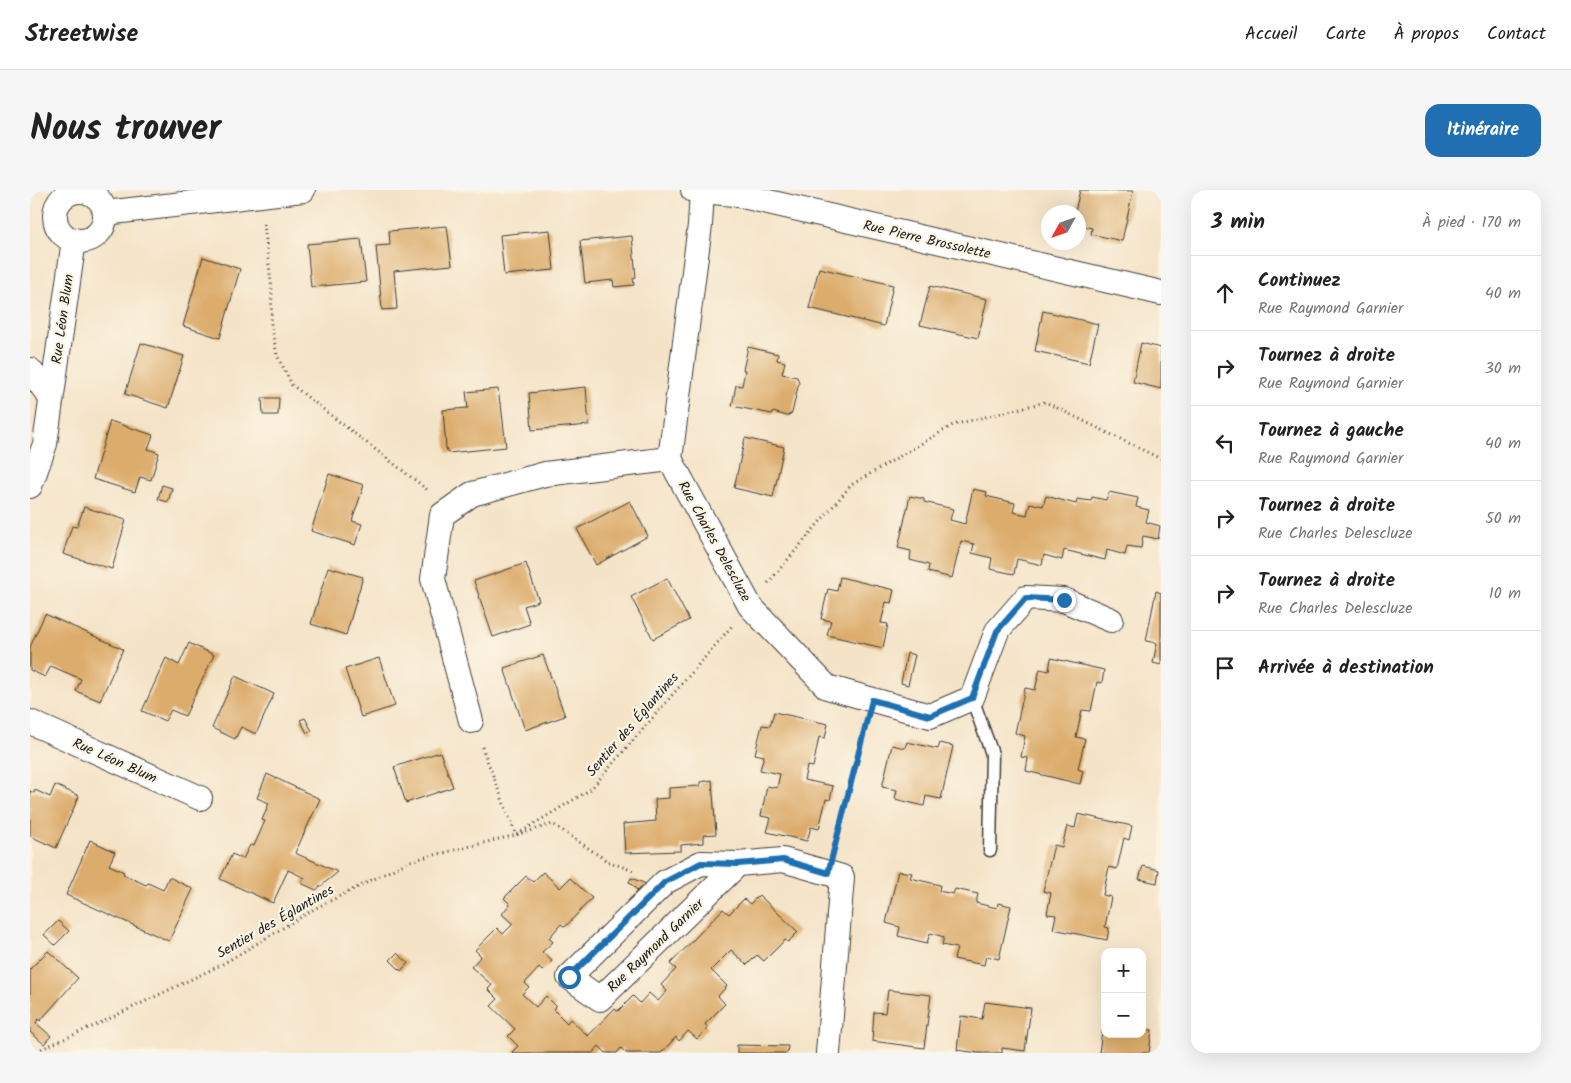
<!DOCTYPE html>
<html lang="fr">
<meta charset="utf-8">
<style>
body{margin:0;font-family:Kalam,sans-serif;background:#f6f6f6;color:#222}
.controls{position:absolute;right:15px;bottom:15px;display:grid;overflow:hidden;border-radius:10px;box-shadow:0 5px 20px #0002}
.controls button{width:45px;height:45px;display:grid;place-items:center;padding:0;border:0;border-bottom:1px solid #e0e0e0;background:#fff;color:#222;font:25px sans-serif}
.compass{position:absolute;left:1011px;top:15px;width:45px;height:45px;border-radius:50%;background:#fff;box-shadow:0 5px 20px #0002;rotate:230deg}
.stop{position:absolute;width:15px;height:15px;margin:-11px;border:4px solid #1f6fb2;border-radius:50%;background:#fff}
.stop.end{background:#1f6fb2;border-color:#fff;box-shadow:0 1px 5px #0008}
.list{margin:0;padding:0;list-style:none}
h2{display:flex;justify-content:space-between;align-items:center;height:65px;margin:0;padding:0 20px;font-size:21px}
h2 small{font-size:16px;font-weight:400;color:#767676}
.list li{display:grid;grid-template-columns:32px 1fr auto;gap:15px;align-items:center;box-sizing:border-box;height:75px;padding:0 20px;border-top:1px solid #e0e0e0}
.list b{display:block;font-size:19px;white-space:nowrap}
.list p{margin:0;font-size:16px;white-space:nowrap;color:#767676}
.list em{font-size:16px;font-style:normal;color:#767676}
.icon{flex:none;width:28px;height:28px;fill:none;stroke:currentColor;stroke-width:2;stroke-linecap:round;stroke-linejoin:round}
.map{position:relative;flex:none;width:1131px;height:863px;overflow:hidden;border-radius:15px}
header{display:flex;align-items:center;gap:30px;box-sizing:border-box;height:70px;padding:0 25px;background:#fff;border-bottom:1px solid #e0e0e0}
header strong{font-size:24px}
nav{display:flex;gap:28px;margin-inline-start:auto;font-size:18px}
.intro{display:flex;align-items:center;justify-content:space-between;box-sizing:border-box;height:120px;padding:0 30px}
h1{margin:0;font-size:35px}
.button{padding:12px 22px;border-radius:15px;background:#1f6fb2;color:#fff;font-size:18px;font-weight:700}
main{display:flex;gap:30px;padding:0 30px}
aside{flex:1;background:#fff;border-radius:15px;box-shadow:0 5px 20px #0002}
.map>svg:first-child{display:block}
.building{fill:#dcac6c}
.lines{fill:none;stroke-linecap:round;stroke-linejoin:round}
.service-casing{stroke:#3c3a36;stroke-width:15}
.minor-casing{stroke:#3c3a36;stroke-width:26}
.path{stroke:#3c3a36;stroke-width:3;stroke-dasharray:1 4;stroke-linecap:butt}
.service{stroke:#fff;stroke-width:12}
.minor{stroke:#fff;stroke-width:24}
.route{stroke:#1f6fb2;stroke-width:6}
.labels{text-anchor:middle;stroke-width:4.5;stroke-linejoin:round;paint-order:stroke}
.street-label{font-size:14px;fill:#1c1c1c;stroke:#fcf5e5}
</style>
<header>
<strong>Streetwise</strong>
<nav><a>Accueil</a><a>Carte</a><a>À propos</a><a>Contact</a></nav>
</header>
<div class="intro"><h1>Nous trouver</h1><a class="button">Itinéraire</a></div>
<main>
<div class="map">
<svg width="1131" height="863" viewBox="0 0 1131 863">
<rect width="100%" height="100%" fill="#fcf5e5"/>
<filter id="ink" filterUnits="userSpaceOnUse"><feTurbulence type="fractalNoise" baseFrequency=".02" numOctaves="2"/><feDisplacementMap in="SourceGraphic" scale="10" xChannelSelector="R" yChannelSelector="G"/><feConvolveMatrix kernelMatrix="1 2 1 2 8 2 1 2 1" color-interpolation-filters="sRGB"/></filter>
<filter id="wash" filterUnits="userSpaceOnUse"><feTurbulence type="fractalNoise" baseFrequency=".0096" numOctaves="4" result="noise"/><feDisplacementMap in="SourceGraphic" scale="20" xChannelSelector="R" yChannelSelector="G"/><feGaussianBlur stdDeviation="1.12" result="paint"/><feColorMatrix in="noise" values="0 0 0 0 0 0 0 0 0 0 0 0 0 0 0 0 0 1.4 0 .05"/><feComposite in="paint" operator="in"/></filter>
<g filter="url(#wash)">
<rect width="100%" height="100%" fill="#f4e3c7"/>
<g id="blocks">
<g class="building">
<path d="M 1050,0 L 1103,1 L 1092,51 L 1061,44 L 1062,38 L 1048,35 L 1048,22 L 1045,22 Z"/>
<path d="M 417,36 L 422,75 L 364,81 L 367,119 L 352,120 L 346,56 L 360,55 L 359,41 Z"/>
<path d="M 520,40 L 524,80 L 474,85 L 470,45 Z"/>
<path d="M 602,46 L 606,87 L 603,88 L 604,95 L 584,97 L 583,90 L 555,93 L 550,51 Z"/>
<path d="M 331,49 L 336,92 L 281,97 L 277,54 Z"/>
<path d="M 173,67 L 210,79 L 190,148 L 153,136 Z"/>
<path d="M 789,78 L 863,95 L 854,136 L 779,118 Z"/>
<path d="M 900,96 L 957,109 L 948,148 L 890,135 Z"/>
<path d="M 1013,121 L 1068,134 L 1059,173 L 1005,161 Z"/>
<path d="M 111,153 L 154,166 L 138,218 L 95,204 Z"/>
<path d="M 1111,153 L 1131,158 L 1131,199 L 1103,192 Z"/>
<path d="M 718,157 L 748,164 L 747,170 L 755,172 L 752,184 L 767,187 L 769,192 L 762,223 L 757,226 L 743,222 L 742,224 L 702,216 L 706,195 L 712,196 L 715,180 L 713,180 Z"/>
<path d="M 556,197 L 559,235 L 502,240 L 499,203 Z"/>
<path d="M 468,199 L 470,214 L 471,214 L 476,257 L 418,263 L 416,258 L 413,220 L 438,218 L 436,202 Z"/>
<path d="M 232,208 L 249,208 L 248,225 L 233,225 Z"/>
<path d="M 80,231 L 123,245 L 118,259 L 129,263 L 121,290 L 110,287 L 105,302 L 63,289 Z"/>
<path d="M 715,248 L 754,257 L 743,307 L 704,298 Z"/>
<path d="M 299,284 L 334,295 L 322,331 L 332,334 L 325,355 L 281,341 Z"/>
<path d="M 132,295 L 142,298 L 138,312 L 128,309 Z"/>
<path d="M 943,299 L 957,302 L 956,306 L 985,313 L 983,322 L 997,325 L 1000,313 L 1013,316 L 1016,306 L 1046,314 L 1047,309 L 1061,311 L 1062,307 L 1076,310 L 1079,302 L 1108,308 L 1106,317 L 1119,320 L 1116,332 L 1130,336 L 1128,349 L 1113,346 L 1111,358 L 1097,356 L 1095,365 L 1077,360 L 1075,370 L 1034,360 L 1032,370 L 1014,365 L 1012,375 L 987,369 L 984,384 L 960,379 L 962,368 L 942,363 L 944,354 L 931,351 L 922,388 L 898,382 L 899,375 L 880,370 L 881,361 L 868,358 L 880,306 L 894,309 L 894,312 L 923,319 L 920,330 L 935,334 Z"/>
<path d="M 600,311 L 618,346 L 566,375 L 547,339 Z"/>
<path d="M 54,317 L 96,330 L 82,379 L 33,364 L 42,336 L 47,337 Z"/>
<path d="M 496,373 L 509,411 L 494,416 L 500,434 L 463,447 L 444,391 Z"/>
<path d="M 298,377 L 333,387 L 316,445 L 281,434 Z"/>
<path d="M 810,387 L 864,400 L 861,413 L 856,412 L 851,433 L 858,434 L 853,458 L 797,445 L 801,431 L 791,429 L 798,399 L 807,401 Z"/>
<path d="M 637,388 L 659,430 L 623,449 L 601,407 Z"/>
<path d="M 1126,401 L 1131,403 L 1131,475 L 1123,473 L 1127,453 L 1116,451 Z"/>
<path d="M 15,424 L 93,459 L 70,511 L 46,501 L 51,489 L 21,476 L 15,487 L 0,480 L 0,457 Z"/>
<path d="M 159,453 L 184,465 L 155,526 L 141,520 L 135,531 L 112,521 L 136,468 L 149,475 Z"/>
<path d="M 877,463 L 885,465 L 878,495 L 871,493 Z"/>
<path d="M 513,465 L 535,526 L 495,540 L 474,478 Z"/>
<path d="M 349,468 L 365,516 L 331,527 L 315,479 Z"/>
<path d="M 1021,468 L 1074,480 L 1072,493 L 1067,492 L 1061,521 L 1052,520 L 1046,547 L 1055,549 L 1048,579 L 1053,581 L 1050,594 L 996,581 L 998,568 L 991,567 L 995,546 L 985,543 L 995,498 L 1005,500 L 1010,479 L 1019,481 Z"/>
<path d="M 205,486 L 244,504 L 226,544 L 211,537 L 205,549 L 182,538 Z"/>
<path d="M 744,522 L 798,534 L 795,548 L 789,547 L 783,577 L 777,576 L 774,590 L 803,596 L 800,610 L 796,609 L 789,639 L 781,637 L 777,651 L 737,642 L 741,628 L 731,626 L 737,596 L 747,598 L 750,584 L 730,580 L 734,566 L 725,564 L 732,535 L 740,536 Z"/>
<path d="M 275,528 L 282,541 L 277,543 L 270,530 Z"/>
<path d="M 877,552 L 908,559 L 910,553 L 923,556 L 911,609 L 896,606 L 894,616 L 865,609 L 867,600 L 852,597 L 862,555 L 875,558 Z"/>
<path d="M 410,562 L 423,597 L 376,613 L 364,577 Z"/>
<path d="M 237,584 L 290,609 L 265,663 L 308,682 L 286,700 L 271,693 L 275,688 L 258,680 L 243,713 L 190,689 L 202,664 L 213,669 L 220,655 L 224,656 L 235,631 L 232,630 L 239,613 L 227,608 Z"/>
<path d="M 682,590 L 686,644 L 673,645 L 673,653 L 651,655 L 651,661 L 595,663 L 593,634 L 626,631 L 625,609 L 639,608 L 639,598 L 670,596 L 670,592 Z"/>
<path d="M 25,595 L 49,606 L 26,658 L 0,646 L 0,601 L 4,603 L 5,600 L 20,607 Z"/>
<path d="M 1048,624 L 1102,636 L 1099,650 L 1094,648 L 1087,679 L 1079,677 L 1073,705 L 1081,707 L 1075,737 L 1079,738 L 1077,750 L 1023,739 L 1026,725 L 1017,724 L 1021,703 L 1013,701 L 1024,655 L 1032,657 L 1037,636 L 1045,638 Z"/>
<path d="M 60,650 L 85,662 L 79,675 L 94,682 L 93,684 L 116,695 L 118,693 L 133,700 L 139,687 L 163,699 L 139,751 L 36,705 Z"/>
<path d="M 1113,676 L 1129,680 L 1127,693 L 1109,689 Z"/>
<path d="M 868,681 L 882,683 L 880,688 L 910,695 L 909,701 L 923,704 L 925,699 L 948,704 L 946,713 L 967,718 L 968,713 L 981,716 L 969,769 L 956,766 L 954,775 L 924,769 L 927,758 L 912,755 L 914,747 L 900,743 L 897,753 L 868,746 L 870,737 L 856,733 Z"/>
<path d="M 513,682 L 530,698 L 540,688 L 562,708 L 535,737 L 531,734 L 519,748 L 523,752 L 512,762 L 522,771 L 512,781 L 509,778 L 495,793 L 499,797 L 492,804 L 506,817 L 516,806 L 526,816 L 523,819 L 537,833 L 540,829 L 558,846 L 584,819 L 588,821 L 603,806 L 610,813 L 619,803 L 628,811 L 637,801 L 631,795 L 646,779 L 640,774 L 693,719 L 699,724 L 714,709 L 720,714 L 729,705 L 768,742 L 758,752 L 755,750 L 734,771 L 727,765 L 717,775 L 701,760 L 681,780 L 697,796 L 688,806 L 695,814 L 675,834 L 678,838 L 667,849 L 658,841 L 649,851 L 646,847 L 631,863 L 596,863 L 591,858 L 587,863 L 576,863 L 569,856 L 563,863 L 483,863 L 482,862 L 488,856 L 478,846 L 485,839 L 461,816 L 468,809 L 458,799 L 462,795 L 441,777 L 451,766 L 445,760 L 467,738 L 473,744 L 483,734 L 472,724 L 480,714 L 474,708 L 496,686 L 503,692 Z"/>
<path d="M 601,688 L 614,693 L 617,696 L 611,704 L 599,692 Z"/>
<path d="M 28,731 L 39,741 L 25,755 L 14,745 Z"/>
<path d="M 18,761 L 48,788 L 10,831 L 8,829 L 6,833 L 21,846 L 14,854 L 0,842 L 0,779 Z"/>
<path d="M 367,763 L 378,773 L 371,781 L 360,770 Z"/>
<path d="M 858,800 L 901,805 L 894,858 L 842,851 L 844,822 L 855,823 Z"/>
<path d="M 955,812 L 1001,818 L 995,861 L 972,858 L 972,863 L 948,863 L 927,860 L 931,826 L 952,829 Z"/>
<path d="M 1073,834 L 1075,834 L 1075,844 L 1112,844 L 1112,839 L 1122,840 L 1119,863 L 1069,863 Z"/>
<path d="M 707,855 L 758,856 L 757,863 L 707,863 Z"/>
</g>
</g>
</g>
<g filter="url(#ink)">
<use href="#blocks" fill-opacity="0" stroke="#3c3a36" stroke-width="1"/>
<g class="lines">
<g class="service-casing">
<path id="service" d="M 942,508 L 962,564 L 960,660"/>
</g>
<g class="minor-casing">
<g id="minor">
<path d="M 663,0 L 704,4 L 1131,103"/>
<path d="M 672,1 L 670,35 L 640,269 L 720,416 L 797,497 L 900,526 L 942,508 L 967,441 L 996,408 L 1034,410 L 1081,430"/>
<circle cx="50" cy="26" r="25"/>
<path d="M 75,23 L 273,0"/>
<path d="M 0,180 L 21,208"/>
<path d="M 0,296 L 15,254 L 44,50"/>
<path d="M 441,531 L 403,389 L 412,325 L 442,304 L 515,284 L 640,269"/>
<path d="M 0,532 L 170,608"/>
<path d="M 708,674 L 570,809 L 539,787 L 635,692 L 671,673 L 708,674 L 753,670 L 812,687 L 798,863"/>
</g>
</g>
<g class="path">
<path d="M 234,34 L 242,100 L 241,135 L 247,165 L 262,195 L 399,301"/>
<path d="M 738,393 L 821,295 L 923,235 L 1015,212 L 1131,269"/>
<path d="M 452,557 L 486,645 L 523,634 L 577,671 L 606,682"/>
<path d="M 805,656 L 836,536"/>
<path d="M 2,863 L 66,835 L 191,775 L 286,718 L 380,671 L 486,645 L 561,599 L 702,436"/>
</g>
<use href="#service" class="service"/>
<use href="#minor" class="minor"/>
</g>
</g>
<g class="lines" filter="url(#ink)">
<path class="route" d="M 539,787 L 635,692 L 671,673 L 708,674 L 753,670 L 798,683 L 842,510 L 900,526 L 942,508 L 967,441 L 996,408 L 1034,410"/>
</g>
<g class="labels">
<g class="street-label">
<text transform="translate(897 49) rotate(13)" y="5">Rue Pierre Brossolette</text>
<text transform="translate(32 129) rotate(-82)" y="5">Rue Léon Blum</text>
<text transform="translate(685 351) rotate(61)" y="5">Rue Charles Delescluze</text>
<text transform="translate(602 534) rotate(-49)" y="5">Sentier des Églantines</text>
<text transform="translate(85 570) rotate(24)" y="5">Rue Léon Blum</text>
<text transform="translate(245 731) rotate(-30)" y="5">Sentier des Églantines</text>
<text transform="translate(625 755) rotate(-44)" y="5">Rue Raymond Garnier</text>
</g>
</g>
</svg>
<div class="controls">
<button>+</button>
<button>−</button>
</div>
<svg class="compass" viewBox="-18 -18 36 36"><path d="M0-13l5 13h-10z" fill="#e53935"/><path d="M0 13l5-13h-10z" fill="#767676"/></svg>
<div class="stop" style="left:539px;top:787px"></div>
<div class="stop end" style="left:1034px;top:410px"></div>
</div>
<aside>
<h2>3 min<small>À pied · 170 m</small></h2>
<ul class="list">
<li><svg class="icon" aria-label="ahead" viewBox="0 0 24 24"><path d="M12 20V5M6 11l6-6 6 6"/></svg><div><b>Continuez</b><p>Rue Raymond Garnier</p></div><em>40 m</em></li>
<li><svg class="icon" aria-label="right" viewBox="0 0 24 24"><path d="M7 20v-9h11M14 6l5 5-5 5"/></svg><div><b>Tournez à droite</b><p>Rue Raymond Garnier</p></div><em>30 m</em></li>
<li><svg class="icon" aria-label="left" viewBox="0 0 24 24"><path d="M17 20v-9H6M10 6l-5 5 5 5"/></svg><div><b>Tournez à gauche</b><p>Rue Raymond Garnier</p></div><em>40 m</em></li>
<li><svg class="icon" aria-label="right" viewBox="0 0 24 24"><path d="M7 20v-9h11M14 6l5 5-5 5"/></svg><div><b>Tournez à droite</b><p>Rue Charles Delescluze</p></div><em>50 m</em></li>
<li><svg class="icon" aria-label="right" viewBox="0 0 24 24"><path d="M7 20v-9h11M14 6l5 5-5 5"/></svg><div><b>Tournez à droite</b><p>Rue Charles Delescluze</p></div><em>10 m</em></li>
<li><svg class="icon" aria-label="arrive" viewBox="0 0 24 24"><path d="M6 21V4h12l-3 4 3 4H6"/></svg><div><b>Arrivée à destination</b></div></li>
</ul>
</aside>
</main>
